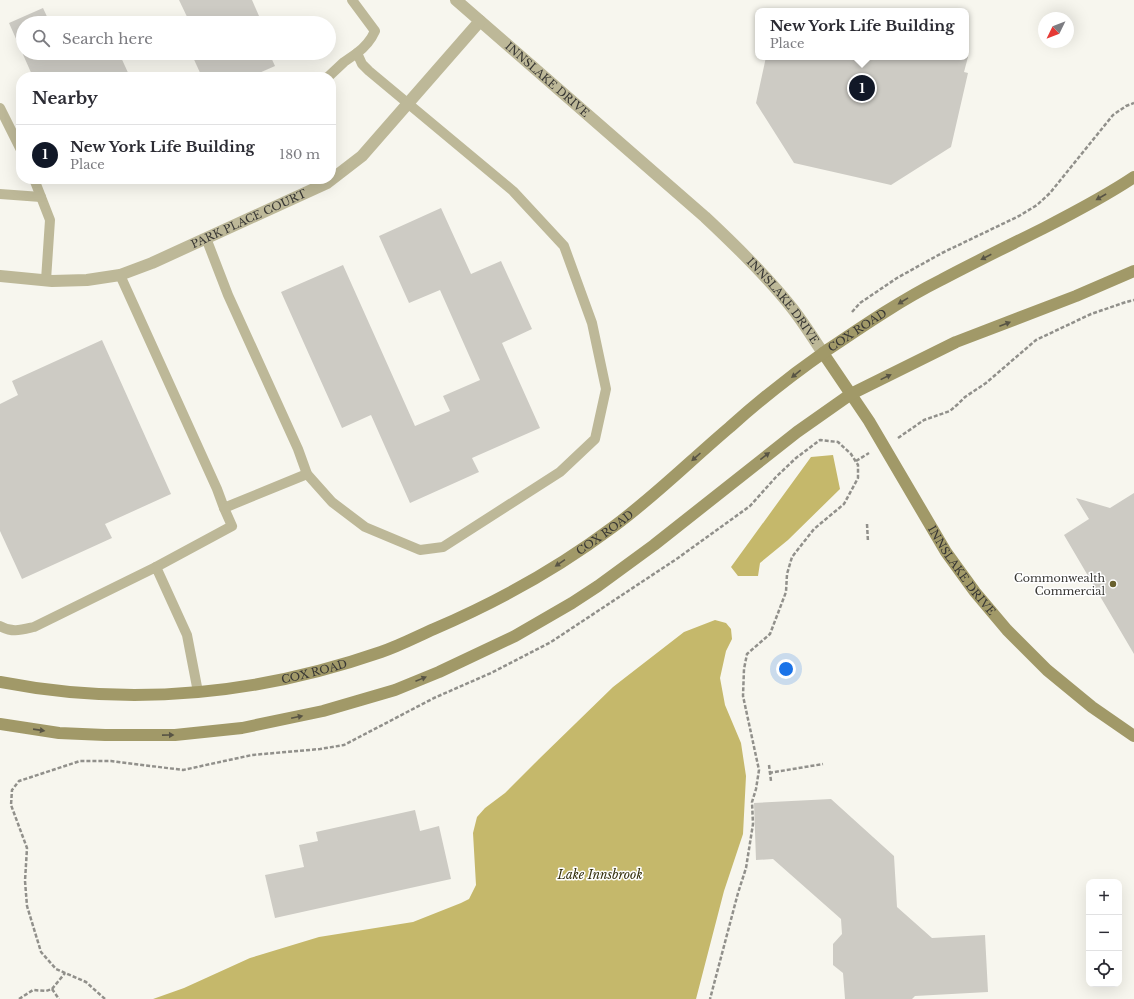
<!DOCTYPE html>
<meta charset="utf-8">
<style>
body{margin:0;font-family:"Libre Baskerville",serif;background:#f7f7f7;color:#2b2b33}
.controls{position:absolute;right:12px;bottom:12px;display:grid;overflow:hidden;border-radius:8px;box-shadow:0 4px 16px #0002}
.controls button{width:36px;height:36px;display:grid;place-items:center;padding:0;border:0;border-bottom:1px solid #e1e1e2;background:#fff;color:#2b2b33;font:20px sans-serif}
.compass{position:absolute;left:1038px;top:12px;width:36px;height:36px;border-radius:50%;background:#fff;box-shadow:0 4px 16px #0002;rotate:227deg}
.you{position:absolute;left:786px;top:669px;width:14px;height:14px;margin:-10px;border:3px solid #fff;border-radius:50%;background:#1a73e8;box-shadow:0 0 0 6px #1a73e833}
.badge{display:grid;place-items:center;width:26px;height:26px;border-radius:50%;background:#111827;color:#fff;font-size:13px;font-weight:700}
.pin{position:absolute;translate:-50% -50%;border:2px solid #fff;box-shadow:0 1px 4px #0006}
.popup{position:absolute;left:755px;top:8px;width:214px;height:52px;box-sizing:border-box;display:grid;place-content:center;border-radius:8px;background:#fff;filter:drop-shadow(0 1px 3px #0005);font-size:13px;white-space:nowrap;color:#7c7c81}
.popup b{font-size:15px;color:#2b2b33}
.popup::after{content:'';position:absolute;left:50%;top:100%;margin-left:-8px;border:8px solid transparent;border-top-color:#fff}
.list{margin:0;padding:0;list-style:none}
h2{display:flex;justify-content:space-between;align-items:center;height:52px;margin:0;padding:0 16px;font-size:17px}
h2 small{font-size:13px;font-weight:400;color:#7c7c81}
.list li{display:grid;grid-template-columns:26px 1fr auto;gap:12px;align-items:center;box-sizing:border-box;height:60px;padding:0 16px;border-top:1px solid #e1e1e2}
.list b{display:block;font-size:15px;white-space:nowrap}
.list p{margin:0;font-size:13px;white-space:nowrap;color:#7c7c81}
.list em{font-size:13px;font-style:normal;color:#7c7c81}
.icon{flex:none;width:22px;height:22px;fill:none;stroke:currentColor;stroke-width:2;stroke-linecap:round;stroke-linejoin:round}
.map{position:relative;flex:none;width:1134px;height:999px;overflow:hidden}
.search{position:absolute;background:#fff;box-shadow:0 4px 16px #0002;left:16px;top:16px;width:320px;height:44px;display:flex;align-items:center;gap:10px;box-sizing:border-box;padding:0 14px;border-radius:22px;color:#7c7c81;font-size:15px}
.panel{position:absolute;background:#fff;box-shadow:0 4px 16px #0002;left:16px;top:72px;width:320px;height:112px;border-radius:16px}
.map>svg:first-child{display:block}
.water{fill:#c5b86b}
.building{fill:#cdcbc4}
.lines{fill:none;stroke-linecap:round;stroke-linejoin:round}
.path{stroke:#91908b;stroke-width:2.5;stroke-dasharray:4 2;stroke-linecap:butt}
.lane{stroke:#bdb898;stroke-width:10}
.street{stroke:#bdb898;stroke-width:12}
.secondary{stroke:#a19968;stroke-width:12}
.oneway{fill:#585444}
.poi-dot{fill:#69602d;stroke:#fff;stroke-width:1.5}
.labels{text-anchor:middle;stroke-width:3;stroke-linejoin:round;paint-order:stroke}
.street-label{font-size:11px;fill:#383734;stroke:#fff}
.poi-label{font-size:11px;fill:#383734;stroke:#fff;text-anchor:end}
.water-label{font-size:12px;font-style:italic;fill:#35300d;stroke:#fff}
</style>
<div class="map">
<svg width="1134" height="999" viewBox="0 0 1134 999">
<rect width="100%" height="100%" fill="#f7f6ee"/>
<g class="water">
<path d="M 833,455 L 840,489 L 788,540 L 760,563 L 758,576 L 738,576 L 731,567 L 811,457 Z"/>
<path d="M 715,620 L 726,623 L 731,629 L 732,639 L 726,651 L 720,678 L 725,705 L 741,743 L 746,776 L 743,834 L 724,891 L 696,999 L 153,999 L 184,988 L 250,958 L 319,937 L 413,922 L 461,903 L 469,899 L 476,885 L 473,833 L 477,817 L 485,808 L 505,793 L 539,759 L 613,687 L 684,632 Z"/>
</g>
<g class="building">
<path d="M 179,0 L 252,0 L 262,23 L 190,23 Z"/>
<path d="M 43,8 L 50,23 L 23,23 L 23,53 L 119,53 L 130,77 L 33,77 L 9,23 Z"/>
<path d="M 191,53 L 269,53 L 275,66 L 250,77 L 202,77 Z"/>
<path d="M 766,57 L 968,57 L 964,72 L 968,73 L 951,147 L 891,185 L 794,163 L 756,103 Z"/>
<path d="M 441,208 L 471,274 L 501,261 L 532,329 L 502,343 L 540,428 L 472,458 L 479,472 L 410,503 L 371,415 L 342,428 L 281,292 L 343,265 L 415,426 L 450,411 L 443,396 L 480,380 L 440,290 L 409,303 L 379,236 Z"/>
<path d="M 102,340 L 171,494 L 105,524 L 112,538 L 22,579 L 0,531 L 0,404 L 18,395 L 12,381 Z"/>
<path d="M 1134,493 L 1134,654 L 1064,535 L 1089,519 L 1076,498 L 1110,508 Z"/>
<path d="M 831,799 L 894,856 L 897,907 L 932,938 L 985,935 L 988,992 L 915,996 L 912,999 L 845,999 L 843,973 L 833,965 L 833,944 L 842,934 L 841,919 L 773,859 L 756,860 L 754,803 Z"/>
<path d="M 415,810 L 420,831 L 439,826 L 451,879 L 275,918 L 265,875 L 304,867 L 299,845 L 318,841 L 316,832 Z"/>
</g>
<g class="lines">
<g class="path">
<path d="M 852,312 L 860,303 L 897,278 L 942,253 L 1019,216 L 1037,205 L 1050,193 L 1113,115 L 1126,106 L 1134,103"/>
<path d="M 898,438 L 924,420 L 950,411 L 958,404 L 965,397 L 986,383 L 1036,340 L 1091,314 L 1126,302 L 1134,300"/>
<path d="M 856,461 L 869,453"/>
<path d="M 867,524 L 868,542"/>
<path d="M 769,765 L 771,781"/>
<path d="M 769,773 L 823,764"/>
<path d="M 52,989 L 59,999"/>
<path d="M 19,999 L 33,990 L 46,991 L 52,989 L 65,973"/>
<path d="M 105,999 L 86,982 L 56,969 L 41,952 L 27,906 L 25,881 L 27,848 L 11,805 L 12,790 L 19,781 L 80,761 L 111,761 L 183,770 L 252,755 L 320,749 L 344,745 L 434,698 L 491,673 L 551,642 L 678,558 L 750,506 L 776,477 L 796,458 L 820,440 L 838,442 L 851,454 L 858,465 L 858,478 L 844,504 L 814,529 L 792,557 L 787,574 L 786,592 L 770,634 L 747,654 L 744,669 L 743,696 L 759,770 L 756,789 L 752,802 L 753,824 L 746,868 L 738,893 L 710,999"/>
</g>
<g class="lane">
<path d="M 328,77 L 344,62 L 357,53"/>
<path d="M 0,108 L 21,150"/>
<path d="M 34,179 L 50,220 L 46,280"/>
<path d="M 0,194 L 41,197"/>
<path d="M 206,238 L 228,295 L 298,449 L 307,474 L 332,502 L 365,527 L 420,550 L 443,547 L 560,472 L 595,439 L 606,389 L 592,323 L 564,246 L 513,191 L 369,71 L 362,64 L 357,53 C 365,47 371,40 375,31 L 352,0"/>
<path d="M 120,275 L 217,489 L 224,508 L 307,474"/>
<path d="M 156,567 L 232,526 L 224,508"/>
<path d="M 0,626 C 12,633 21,630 34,627 L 156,567 L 187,635 L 198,692"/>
</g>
<g class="street">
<path id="s1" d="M 456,0 L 705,217 C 736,246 766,275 792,308 C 803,322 813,338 823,353"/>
<path id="s2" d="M 0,276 L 52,281 L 87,280 L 120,275 L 152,263 L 327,183 L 362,156 L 480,21"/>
</g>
<g class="secondary">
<path id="s3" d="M 823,353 L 869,421 L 946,552 L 975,592 L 1007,630 L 1047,670 L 1092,707 L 1134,736"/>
<path id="s4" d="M 0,682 C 128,707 257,695 381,652 C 399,646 416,637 434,629 C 497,602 557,569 613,527 C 654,497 691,460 730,427 C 760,400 793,374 826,351 C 863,326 901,300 941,280 C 975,262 1010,245 1044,228 C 1075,212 1106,196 1134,177"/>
<path d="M 0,724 L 59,733 L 105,735 L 175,735 L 242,728 L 323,711 L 395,690 L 439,672 L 515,636 L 572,603 L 598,586 L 654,545 L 797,432 L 851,394 L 956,342 L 1076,296 L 1134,271"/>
</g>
</g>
<defs><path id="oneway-solid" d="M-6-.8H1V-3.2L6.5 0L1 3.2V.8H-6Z"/></defs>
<g class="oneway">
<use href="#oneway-solid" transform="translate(1101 197) rotate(150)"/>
<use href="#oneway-solid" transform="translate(986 257) rotate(153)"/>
<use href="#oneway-solid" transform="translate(903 301) rotate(148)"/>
<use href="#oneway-solid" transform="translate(1005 324) rotate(-21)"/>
<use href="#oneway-solid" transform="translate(796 374) rotate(141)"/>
<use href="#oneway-solid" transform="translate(886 377) rotate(-26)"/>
<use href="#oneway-solid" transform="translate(765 456) rotate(-38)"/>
<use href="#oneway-solid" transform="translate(696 457) rotate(138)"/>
<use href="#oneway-solid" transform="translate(560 563) rotate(146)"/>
<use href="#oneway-solid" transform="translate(421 679) rotate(-22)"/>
<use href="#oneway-solid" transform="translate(297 717) rotate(-12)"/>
<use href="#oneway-solid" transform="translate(39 730) rotate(8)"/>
<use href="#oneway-solid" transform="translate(168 735) rotate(-1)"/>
</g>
<circle class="poi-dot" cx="1113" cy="584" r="4"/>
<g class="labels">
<g class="street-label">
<text dy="4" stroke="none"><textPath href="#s1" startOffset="121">INNSLAKE DRIVE</textPath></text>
<text dy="4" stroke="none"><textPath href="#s2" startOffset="261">PARK PLACE COURT</textPath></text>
<text dy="4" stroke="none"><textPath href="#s1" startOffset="445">INNSLAKE DRIVE</textPath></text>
<text dy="4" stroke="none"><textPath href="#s4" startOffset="965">COX ROAD</textPath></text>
<text dy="4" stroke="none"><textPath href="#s4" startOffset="641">COX ROAD</textPath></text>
<text dy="4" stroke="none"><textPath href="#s3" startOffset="258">INNSLAKE DRIVE</textPath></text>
<text dy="4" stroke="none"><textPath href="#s4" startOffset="317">COX ROAD</textPath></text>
</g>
<g class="poi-label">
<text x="1105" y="582">Commonwealth<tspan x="1105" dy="13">Commercial</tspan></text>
</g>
<g class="water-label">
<text x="600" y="879">Lake Innsbrook</text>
</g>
</g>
</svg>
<div class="controls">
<button>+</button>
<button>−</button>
<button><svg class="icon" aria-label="locate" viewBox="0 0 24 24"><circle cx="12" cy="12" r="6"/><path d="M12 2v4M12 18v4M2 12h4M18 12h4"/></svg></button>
</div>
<svg class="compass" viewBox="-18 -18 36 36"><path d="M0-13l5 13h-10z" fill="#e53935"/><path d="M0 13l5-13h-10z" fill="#7c7c81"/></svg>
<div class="you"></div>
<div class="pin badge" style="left:862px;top:88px">1</div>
<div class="popup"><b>New York Life Building</b>Place</div>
<div class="search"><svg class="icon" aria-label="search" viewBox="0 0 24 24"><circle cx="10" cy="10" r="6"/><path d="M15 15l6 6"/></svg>Search here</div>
<section class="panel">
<h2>Nearby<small></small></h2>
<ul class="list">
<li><span class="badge">1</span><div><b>New York Life Building</b><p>Place</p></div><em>180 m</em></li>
</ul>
</section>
</div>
